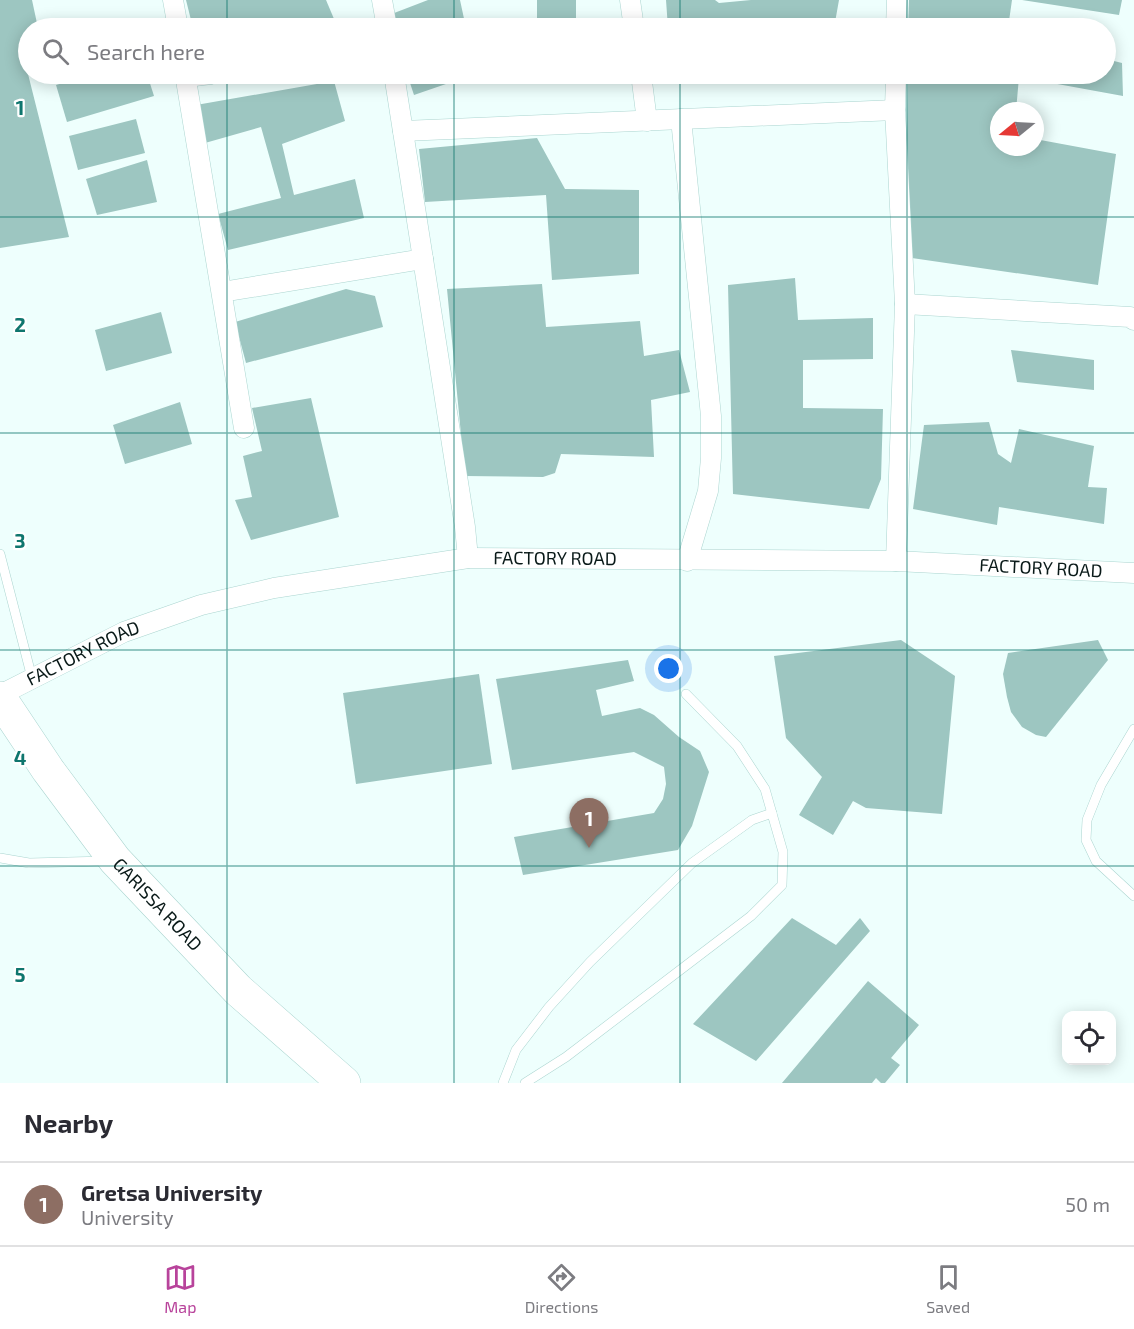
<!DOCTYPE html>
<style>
body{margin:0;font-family:"Exo 2",sans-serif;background:#f7f7f7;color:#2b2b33}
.controls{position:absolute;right:18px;bottom:18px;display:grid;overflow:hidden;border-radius:12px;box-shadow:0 3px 15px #0003}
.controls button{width:54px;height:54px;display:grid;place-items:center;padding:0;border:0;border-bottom:2px solid #e1e1e2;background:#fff;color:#2b2b33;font:30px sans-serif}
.compass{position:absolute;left:990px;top:102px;width:54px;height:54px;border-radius:50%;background:#fff;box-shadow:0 3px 15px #0003;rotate:252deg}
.you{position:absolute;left:669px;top:669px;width:21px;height:21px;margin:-15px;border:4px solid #fff;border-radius:50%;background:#1a73e8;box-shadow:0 0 0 9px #1a73e833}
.badge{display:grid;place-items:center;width:39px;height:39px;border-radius:50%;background:#b8439b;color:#fff;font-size:20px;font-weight:700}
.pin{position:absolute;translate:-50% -50px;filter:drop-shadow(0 2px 3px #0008)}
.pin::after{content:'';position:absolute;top:32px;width:21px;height:18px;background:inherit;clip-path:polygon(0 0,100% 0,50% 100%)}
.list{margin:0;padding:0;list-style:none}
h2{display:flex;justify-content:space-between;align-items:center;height:78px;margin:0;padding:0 24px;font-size:26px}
h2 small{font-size:20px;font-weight:400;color:#7c7c81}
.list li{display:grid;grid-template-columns:39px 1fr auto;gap:18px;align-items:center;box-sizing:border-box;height:84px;padding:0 24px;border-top:2px solid #e1e1e2}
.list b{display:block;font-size:22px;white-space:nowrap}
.list p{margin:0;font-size:20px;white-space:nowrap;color:#7c7c81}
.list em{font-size:20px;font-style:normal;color:#7c7c81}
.icon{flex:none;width:33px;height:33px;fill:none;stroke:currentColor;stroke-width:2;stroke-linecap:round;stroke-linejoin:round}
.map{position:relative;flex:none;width:1134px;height:1083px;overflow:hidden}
.search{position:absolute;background:#fff;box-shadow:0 3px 15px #0003;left:18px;right:18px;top:18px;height:66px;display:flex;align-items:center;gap:15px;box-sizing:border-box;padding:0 21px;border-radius:33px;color:#7c7c81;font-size:22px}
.sheet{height:162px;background:#fff}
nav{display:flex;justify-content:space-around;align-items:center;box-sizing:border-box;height:84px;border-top:2px solid #e1e1e2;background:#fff;font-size:16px;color:#7c7c81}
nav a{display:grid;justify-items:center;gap:3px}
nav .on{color:#b8439b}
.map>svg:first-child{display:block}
.building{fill:#9dc6c1}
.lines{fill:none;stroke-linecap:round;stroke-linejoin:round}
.lane-casing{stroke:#abd5d0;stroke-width:10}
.street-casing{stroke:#abd5d0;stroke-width:21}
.highway-casing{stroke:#abd5d0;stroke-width:34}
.lane{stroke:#fff;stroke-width:9}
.street{stroke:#fff;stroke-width:20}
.highway{stroke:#fff;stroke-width:33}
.grid{fill:none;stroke:#0f766e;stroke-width:1.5;stroke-opacity:0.55}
.labels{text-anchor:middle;stroke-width:4.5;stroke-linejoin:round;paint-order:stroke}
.street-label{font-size:18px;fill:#091918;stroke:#fff}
.grid-label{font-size:20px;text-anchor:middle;font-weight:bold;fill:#0f766e;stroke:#fff;stroke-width:4.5;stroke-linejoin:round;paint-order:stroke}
</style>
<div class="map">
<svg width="1134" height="1083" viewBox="0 0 1134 1083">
<rect width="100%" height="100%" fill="#eefffd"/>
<g class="building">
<path d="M 0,0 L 32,0 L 38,28 L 28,28 L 28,61 L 27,62 L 28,74 L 69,237 L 0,248 Z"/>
<path d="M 186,0 L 326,0 L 337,26 L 320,28 L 193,28 Z"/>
<path d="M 428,0 L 460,0 L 466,28 L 393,28 L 389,15 Z"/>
<rect x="537" y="0" width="39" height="28"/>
<path d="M 666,0 L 715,0 L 719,3 L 751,0 L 839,0 L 834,28 L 668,28 Z"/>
<path d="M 909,0 L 1012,0 L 1008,28 L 908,28 Z"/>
<path d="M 1022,0 L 1122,0 L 1119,15 Z"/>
<path d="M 1106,59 L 1122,63 L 1123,96 L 1019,77 L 1016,111 L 999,111 L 999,147 L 1035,147 L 1035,139 L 1116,154 L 1098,285 L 905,257 L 908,74 L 1106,74 Z"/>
<path d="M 93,74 L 147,74 L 154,96 L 67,122 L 56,85 Z"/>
<path d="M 407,74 L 475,74 L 414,95 Z"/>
<path d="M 539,74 L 578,74 L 578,82 L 539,83 Z"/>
<path d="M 334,81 L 345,121 L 282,144 L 294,195 L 355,179 L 364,218 L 228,250 L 218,214 L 281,198 L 261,127 L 205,143 L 196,105 Z"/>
<path d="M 136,119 L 145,153 L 78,170 L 69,136 Z"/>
<path d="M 537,138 L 565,189 L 639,190 L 639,274 L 552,280 L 546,195 L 425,202 L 419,149 Z"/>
<path d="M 147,160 L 157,202 L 97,215 L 86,179 Z"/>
<path d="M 795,278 L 798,320 L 873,318 L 873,359 L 803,360 L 803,408 L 883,409 L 881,479 L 869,509 L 733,494 L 728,285 Z"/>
<path d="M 542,284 L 546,327 L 640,321 L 644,356 L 679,350 L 690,392 L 651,400 L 654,457 L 561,454 L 555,473 L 543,477 L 465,476 L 447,289 Z"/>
<path d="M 346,289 L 375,296 L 383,327 L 246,363 L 235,322 Z"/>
<path d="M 161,312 L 172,353 L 106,371 L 95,330 Z"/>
<path d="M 1011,350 L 1094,360 L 1094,390 L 1017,382 Z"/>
<path d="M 311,398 L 339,517 L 251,540 L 235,500 L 252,497 L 243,456 L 262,451 L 252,408 Z"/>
<path d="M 180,402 L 192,444 L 125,464 L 113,425 Z"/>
<path d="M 989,422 L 998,454 L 1011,463 L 1019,429 L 1094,446 L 1088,487 L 1107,488 L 1104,524 L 999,507 L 997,525 L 913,509 L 924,425 Z"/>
<path d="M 901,640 L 955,676 L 942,814 L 866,808 L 853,801 L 833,835 L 799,815 L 822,777 L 786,738 L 774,656 Z"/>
<path d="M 1098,640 L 1108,660 L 1046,737 L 1036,735 L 1022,727 L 1011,712 L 1007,697 L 1003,674 L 1008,653 Z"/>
<path d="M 628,660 L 634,681 L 596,690 L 602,716 L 640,708 L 654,715 L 679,737 L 700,751 L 709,772 L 692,826 L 678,850 L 523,875 L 514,837 L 654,813 L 663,799 L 666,784 L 664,767 L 634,752 L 512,770 L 496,679 Z"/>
<path d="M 479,674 L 492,764 L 356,784 L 343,693 Z"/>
<path d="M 792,918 L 836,945 L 860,918 L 870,931 L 756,1061 L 693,1024 Z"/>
<path d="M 868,981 L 919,1025 L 891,1058 L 900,1065 L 885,1083 L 881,1083 L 876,1078 L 872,1083 L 782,1083 Z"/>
</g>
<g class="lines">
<g class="lane-casing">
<g id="lane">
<path d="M 0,554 L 32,678"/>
<path d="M 1134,729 L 1101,785 L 1087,820 L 1086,840 L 1096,861 L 1134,896"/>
<path d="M 0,858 L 29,863 L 107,861"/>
<path d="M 503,1083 L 516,1050 L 549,1007 L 590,962 L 692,863 L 752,820 L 772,813"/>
<path d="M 525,1083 L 566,1057 L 751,916 L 782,885 L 783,852 L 765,789 L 737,746 L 686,694"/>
</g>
</g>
<g class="street-casing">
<g id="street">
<path d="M 173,0 L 178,28"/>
<path d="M 382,0 L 387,28"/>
<path d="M 630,0 L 634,28"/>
<path d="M 896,28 L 897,0"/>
<path d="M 185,74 L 244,428"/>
<path d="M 394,74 L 465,527 L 468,558"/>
<path d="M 641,74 L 647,121"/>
<path d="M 896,74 L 895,110 L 905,304 L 896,561"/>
<path d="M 186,77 L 211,74"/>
<path d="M 681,119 L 711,416 L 711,458 L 708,491 L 687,561"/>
<path d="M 403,131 L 895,110"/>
<path d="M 222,292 L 423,259"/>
<path d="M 905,304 L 1130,317 L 1134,320"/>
<path id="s1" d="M 0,695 L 124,632 L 201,605 L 274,588 L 468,558 L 896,561 L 1134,573"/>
</g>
</g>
<g class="highway-casing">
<g id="highway">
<path id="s2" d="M 0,698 L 48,770 L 115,860 L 238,990 L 344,1083"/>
</g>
</g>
<use href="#lane" class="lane"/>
<use href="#street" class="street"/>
<use href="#highway" class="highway"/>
</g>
<path class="grid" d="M 227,0 L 227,28M 454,0 L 454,28M 680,0 L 680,28M 907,0 L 907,28M 227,74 L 227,1083M 454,74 L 454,1083M 680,74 L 680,1083M 907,74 L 907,1083M 0,217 L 1134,217M 0,433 L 1134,433M 0,650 L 1134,650M 0,866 L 1134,866"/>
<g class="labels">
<g class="street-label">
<text dy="6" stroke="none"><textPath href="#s1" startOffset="579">FACTORY ROAD</textPath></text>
<text dy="6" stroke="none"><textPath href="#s1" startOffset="1065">FACTORY ROAD</textPath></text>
<text dy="6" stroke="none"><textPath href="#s1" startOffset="93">FACTORY ROAD</textPath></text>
<text dy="6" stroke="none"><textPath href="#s2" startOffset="260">GARISSA ROAD</textPath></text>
</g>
</g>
<g class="grid-label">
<text x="20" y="115">1</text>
<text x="20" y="332">2</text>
<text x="20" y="548">3</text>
<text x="20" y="765">4</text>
<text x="20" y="982">5</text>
</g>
</svg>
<div class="controls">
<button><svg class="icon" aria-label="locate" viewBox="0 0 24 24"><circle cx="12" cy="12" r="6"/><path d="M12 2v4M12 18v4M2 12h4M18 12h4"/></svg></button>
</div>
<svg class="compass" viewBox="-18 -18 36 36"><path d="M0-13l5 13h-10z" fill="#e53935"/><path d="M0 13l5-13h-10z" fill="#7c7c81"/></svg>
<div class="you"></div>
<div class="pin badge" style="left:589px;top:848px;background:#8d6e63">1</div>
<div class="search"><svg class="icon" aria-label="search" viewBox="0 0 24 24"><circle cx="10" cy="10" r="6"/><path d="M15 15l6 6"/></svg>Search here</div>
</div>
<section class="sheet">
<h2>Nearby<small></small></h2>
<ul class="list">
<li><span class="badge" style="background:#8d6e63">1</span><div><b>Gretsa University</b><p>University</p></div><em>50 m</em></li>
</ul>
</section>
<nav>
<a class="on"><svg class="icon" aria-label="map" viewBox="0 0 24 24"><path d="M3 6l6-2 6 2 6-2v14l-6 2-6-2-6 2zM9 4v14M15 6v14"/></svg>Map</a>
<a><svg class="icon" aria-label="directions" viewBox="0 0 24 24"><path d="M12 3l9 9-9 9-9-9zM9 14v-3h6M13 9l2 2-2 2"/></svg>Directions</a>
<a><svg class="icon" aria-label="saved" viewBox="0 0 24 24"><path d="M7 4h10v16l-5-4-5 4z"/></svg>Saved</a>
</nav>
